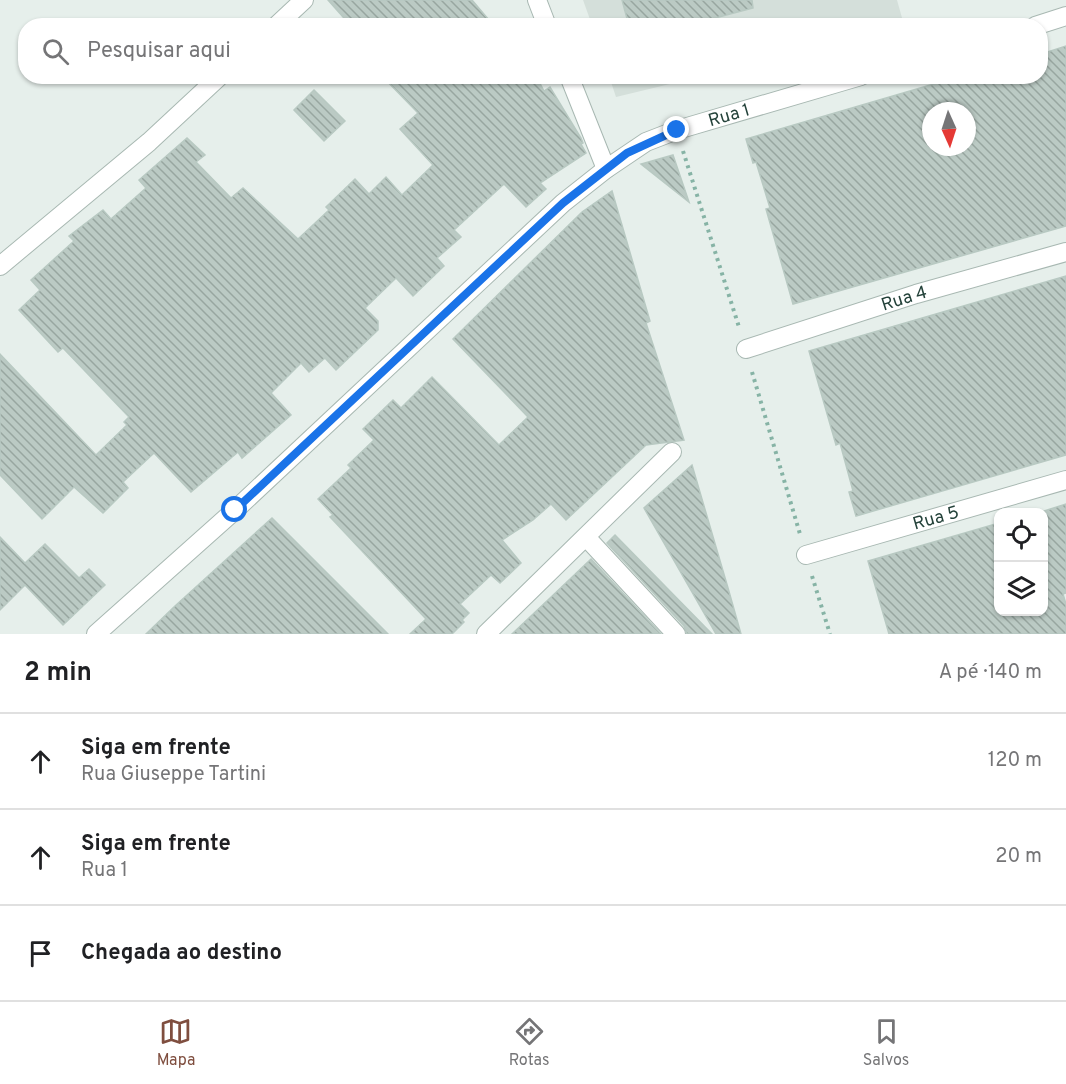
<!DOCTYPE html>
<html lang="pt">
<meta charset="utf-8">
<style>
body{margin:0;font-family:Overpass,sans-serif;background:#f2f2f2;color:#202124}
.controls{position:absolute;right:18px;bottom:18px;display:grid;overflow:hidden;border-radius:12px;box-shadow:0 2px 4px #0004}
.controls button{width:54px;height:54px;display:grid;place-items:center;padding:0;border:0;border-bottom:2px solid #e0e0e0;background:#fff;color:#202124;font:30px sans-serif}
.compass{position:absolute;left:922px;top:102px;width:54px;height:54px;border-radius:50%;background:#fff;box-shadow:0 2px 4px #0004;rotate:177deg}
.stop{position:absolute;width:18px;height:18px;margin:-14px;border:4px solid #1a73e8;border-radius:50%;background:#fff}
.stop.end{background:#1a73e8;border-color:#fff;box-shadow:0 2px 6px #0008}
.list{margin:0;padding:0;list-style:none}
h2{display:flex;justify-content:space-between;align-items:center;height:78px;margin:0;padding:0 24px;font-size:26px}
h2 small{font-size:20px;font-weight:400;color:#757577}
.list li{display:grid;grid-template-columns:39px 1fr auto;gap:18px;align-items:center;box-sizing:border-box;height:96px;padding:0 24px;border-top:2px solid #e0e0e0}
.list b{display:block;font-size:22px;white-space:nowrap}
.list p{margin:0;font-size:20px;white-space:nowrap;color:#757577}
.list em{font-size:20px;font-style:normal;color:#757577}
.icon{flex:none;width:33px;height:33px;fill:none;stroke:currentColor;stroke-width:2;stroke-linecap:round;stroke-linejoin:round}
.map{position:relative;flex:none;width:1066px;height:634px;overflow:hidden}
.search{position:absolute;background:#fff;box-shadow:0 2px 4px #0004;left:18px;right:18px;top:18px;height:66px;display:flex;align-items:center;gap:15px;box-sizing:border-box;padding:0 21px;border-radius:24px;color:#757577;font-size:22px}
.sheet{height:366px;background:#fff}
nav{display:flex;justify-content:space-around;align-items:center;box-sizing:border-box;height:84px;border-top:2px solid #e0e0e0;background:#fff;font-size:16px;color:#757577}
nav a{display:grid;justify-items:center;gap:3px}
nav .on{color:#7f4e3f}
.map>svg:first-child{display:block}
.built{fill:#d4dfda}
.building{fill:url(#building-back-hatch);stroke:#b8c9c2;stroke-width:1.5;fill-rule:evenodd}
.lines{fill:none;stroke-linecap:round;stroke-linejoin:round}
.minor-casing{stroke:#a8b8b2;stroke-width:20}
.path{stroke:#86b3a5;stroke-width:4;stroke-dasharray:3 4.5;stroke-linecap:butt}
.minor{stroke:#fff;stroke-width:18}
.route{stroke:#1a73e8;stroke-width:8}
.labels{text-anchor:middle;stroke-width:4.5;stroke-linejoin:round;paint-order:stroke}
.street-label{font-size:18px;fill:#24423a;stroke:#f7fbf9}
</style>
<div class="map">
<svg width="1066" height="634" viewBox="0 0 1066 634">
<defs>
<pattern id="building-back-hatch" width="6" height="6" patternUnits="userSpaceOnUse" patternTransform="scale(1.5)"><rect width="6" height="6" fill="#bbcac4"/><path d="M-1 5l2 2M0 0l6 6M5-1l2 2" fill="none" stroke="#98a6a0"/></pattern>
</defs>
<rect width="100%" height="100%" fill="#e6efeb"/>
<g class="built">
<path d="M 583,0 L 897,0 L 904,25 L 592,25 Z"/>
<path d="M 609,76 L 699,76 L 699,77 L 616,97 Z"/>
</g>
<g class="building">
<path d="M 328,0 L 472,0 L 494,26 L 351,26 Z"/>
<path d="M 622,0 L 752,0 L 753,8 L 685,26 L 629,26 Z"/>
<path d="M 1066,46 L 1066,226 L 793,304 L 766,209 L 770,208 L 756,162 L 753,163 L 746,139 L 961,76 L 1041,76 L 1041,54 ZM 931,111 L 967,111 L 967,147 L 931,147 Z"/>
<path d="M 382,76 L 536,76 L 544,91 L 550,87 L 581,138 L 583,143 L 581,144 L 586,153 L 540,183 L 546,189 L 526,207 L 504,184 L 454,230 L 461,237 L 437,258 L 444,266 L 413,296 L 396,278 L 365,308 L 378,321 L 378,330 L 336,370 L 325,358 L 309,372 L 301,363 L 271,393 L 291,415 L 242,458 L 238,452 L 191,492 L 154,453 L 123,482 L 128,488 L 103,513 L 74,487 L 42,519 L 0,475 L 0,354 L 96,455 L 127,425 L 124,422 L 129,417 L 63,348 L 58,352 L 19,310 L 40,290 L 31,280 L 74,241 L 69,236 L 103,210 L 111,219 L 146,188 L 139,180 L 187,138 L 205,155 L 196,162 L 231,198 L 243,188 L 298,239 L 329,210 L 326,207 L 355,179 L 369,194 L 386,177 L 402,195 L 433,165 L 400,129 L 418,113 Z"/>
<path d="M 314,90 L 345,121 L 324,141 L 294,110 Z"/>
<path d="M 673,155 L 689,202 L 641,164 Z"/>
<path d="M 612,191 L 650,321 L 646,323 L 684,440 L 646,445 L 566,520 L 551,504 L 533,520 L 502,540 L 521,563 L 500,583 L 491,575 L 460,604 L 469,613 L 462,620 L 464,622 L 452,634 L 410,634 L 426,619 L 330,517 L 333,515 L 318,499 L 351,468 L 348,465 L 374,440 L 363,429 L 393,400 L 401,408 L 432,377 L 499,445 L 528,417 L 453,339 L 582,212 Z"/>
<path d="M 1066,276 L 1066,455 L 856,516 L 849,492 L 853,491 L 840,443 L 836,445 L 809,351 Z"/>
<path d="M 692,465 L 728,588 L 741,634 L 716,634 L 644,508 Z"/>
<path d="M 1066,504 L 1066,593 L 1063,594 L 1066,604 L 1066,634 L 889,634 L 868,561 L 999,523 L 999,548 L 993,550 L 999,569 L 999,612 L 1044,612 L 1044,511 Z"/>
<path d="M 272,518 L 388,634 L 146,634 L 175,606 Z"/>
<path d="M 615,535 L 712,634 L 687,634 L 684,626 L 607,543 Z"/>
<path d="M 0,537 L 25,563 L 45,544 L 79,578 L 89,569 L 105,585 L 63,625 L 25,585 L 0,610 Z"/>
<path d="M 591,559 L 661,634 L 512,634 L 549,599 Z"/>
</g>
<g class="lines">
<g class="minor-casing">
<g id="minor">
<path d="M 537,0 L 547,26"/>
<path d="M 276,26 L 304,0"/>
<path d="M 1035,26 L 1066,16"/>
<path d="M 569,76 L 606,169"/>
<path d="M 0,266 L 149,142 L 220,76"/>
<path id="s1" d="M 746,349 L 916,294 L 1066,252"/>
<path d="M 586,537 L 676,634"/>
<path id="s2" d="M 806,555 L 1066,480"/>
<path id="s3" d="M 96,634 L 235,510 L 563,203 L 606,169 L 646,142 L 677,130 L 861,76"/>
<path d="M 486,634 L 672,452"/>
</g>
</g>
<g class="path">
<path d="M 683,151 L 739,327"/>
<path d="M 752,372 L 800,534"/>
<path d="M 812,576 L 830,634"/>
</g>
<use href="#minor" class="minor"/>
</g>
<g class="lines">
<path class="route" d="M 235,510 L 563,203 L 627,153 L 677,130"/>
</g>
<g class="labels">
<g class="street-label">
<text dy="6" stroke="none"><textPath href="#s3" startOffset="826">Rua 1</textPath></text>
<text dy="6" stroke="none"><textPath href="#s1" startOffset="166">Rua 4</textPath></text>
<text dy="6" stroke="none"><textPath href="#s2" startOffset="135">Rua 5</textPath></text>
</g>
</g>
</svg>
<div class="controls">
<button><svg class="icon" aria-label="locate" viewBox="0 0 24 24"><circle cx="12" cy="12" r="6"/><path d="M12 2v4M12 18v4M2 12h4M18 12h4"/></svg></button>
<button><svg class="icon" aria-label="layers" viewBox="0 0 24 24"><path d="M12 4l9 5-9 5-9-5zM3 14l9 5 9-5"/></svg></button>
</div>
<svg class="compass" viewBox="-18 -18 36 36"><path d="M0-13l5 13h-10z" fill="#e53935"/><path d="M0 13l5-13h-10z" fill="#757577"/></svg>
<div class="stop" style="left:235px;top:510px"></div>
<div class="stop end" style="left:677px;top:130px"></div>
<div class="search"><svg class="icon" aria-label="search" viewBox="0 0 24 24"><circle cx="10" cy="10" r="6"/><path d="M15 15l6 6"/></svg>Pesquisar aqui</div>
</div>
<section class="sheet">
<h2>2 min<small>A pé · 140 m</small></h2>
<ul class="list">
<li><svg class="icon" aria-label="ahead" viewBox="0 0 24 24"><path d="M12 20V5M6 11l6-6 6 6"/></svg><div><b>Siga em frente</b><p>Rua Giuseppe Tartini</p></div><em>120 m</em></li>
<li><svg class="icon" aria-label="ahead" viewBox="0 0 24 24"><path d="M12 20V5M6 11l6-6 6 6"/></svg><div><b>Siga em frente</b><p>Rua 1</p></div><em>20 m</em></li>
<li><svg class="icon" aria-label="arrive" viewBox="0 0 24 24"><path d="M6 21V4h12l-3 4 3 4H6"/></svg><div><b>Chegada ao destino</b></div></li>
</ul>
</section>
<nav>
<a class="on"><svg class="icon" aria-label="map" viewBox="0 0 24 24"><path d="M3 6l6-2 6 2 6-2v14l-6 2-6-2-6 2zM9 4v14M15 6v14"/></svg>Mapa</a>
<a><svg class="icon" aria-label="directions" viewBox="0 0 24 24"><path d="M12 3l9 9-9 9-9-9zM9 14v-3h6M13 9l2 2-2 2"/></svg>Rotas</a>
<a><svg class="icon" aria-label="saved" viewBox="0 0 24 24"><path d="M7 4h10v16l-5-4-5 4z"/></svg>Salvos</a>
</nav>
